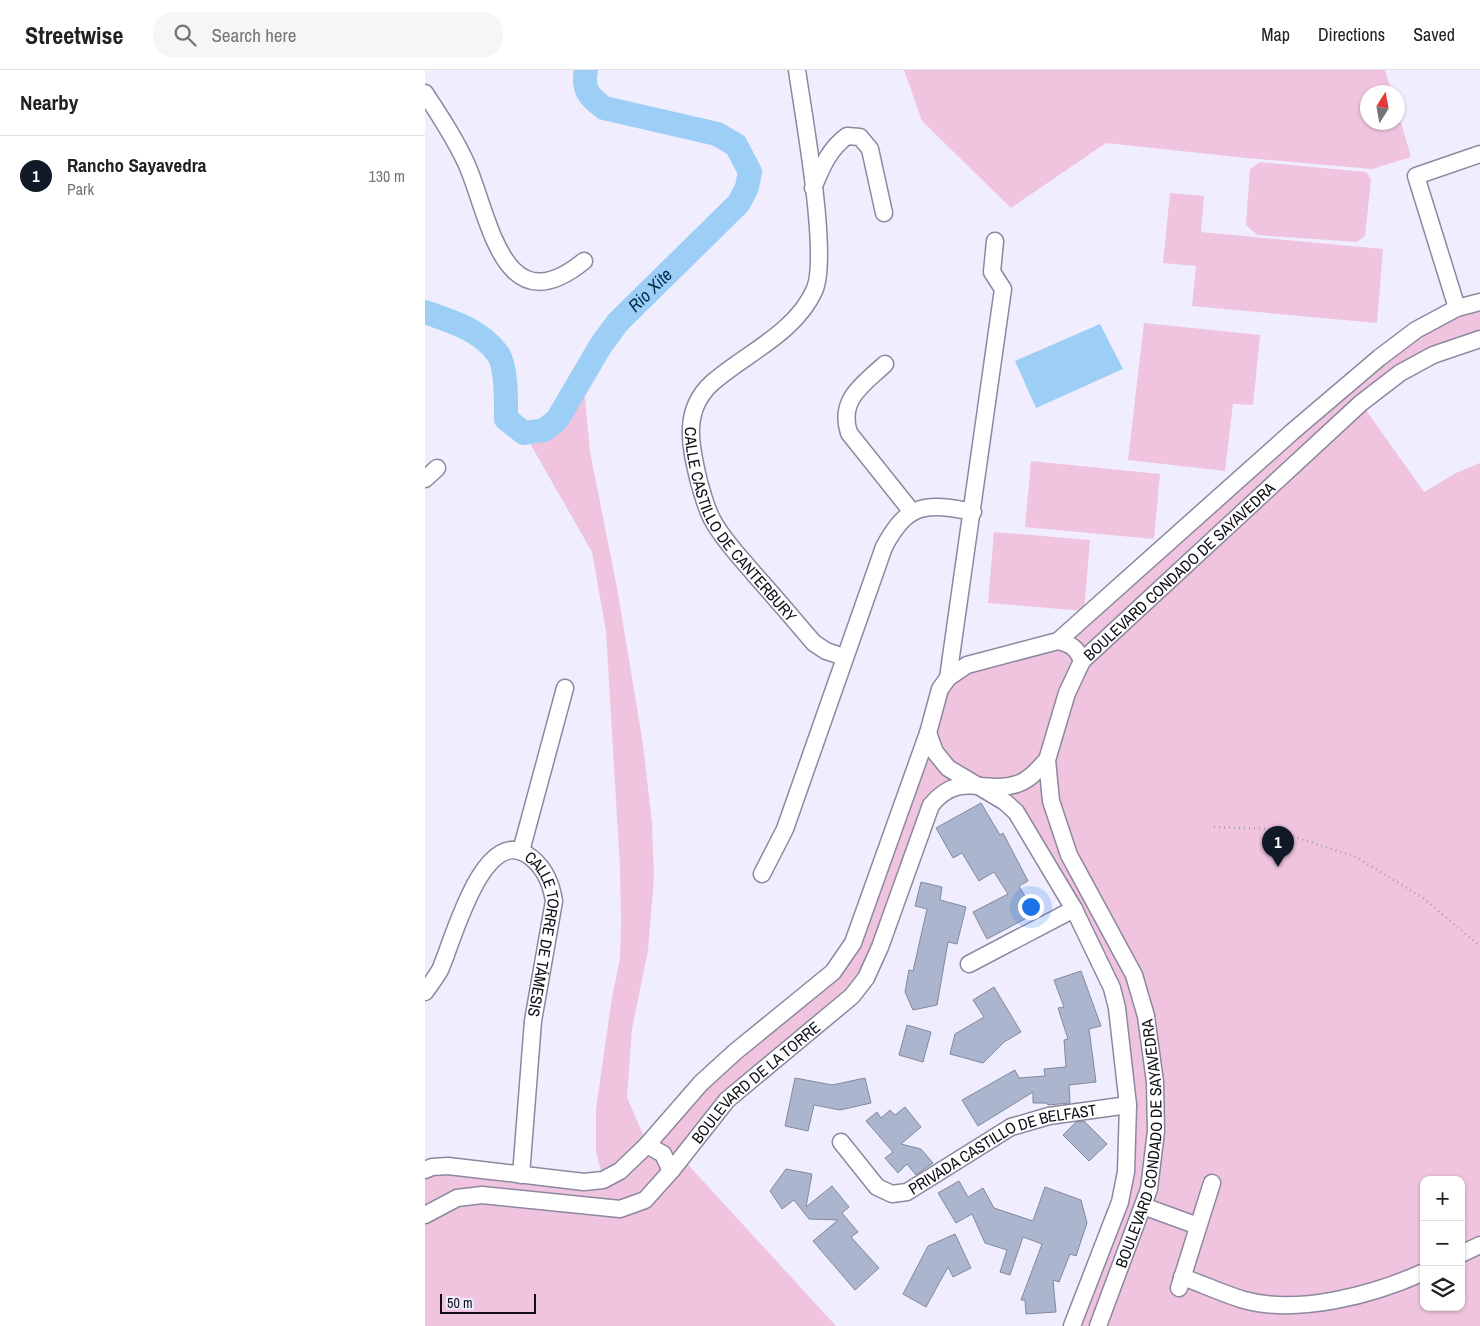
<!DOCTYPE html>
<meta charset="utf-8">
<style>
body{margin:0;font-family:"Archivo Narrow",sans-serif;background:#f6f6f6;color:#202124}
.controls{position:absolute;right:15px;bottom:15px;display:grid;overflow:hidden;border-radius:10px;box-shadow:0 1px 4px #0004}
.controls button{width:45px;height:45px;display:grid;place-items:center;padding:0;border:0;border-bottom:1px solid #e0e0e0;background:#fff;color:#202124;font:25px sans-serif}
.compass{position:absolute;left:935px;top:15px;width:45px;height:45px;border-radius:50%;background:#fff;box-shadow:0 1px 4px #0004;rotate:11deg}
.scale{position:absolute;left:15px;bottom:12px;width:96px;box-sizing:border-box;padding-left:5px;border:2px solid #100f18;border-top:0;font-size:14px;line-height:18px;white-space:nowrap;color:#100f18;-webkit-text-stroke:4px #f0edfe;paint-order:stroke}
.you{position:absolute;left:605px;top:836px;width:18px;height:18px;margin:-12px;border:4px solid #fff;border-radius:50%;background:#1a73e8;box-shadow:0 0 0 8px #1a73e833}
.badge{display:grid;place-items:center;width:32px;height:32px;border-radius:50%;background:#111827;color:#fff;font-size:16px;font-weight:700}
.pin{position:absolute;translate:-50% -41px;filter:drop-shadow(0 1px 2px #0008)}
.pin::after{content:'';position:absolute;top:26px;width:18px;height:15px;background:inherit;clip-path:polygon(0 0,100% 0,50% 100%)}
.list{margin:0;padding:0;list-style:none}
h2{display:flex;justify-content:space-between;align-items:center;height:65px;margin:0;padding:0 20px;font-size:21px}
h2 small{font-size:16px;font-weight:400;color:#757577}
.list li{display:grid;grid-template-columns:32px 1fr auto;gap:15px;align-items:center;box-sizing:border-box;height:80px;padding:0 20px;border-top:1px solid #e0e0e0}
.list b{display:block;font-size:19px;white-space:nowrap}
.list p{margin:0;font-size:16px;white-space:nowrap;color:#757577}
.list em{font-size:16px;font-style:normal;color:#757577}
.icon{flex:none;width:28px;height:28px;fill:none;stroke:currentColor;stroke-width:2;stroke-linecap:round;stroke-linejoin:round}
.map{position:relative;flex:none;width:1055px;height:1256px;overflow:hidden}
header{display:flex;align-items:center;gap:30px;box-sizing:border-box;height:70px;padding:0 25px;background:#fff;border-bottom:1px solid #e0e0e0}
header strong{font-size:24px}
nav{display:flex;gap:28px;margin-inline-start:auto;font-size:18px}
.search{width:350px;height:45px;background:#f6f6f6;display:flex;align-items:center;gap:12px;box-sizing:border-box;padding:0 18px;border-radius:20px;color:#757577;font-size:19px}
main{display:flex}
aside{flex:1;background:#fff}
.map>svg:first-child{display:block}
.green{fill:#f0c4de;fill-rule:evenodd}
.water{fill:#9dcef6}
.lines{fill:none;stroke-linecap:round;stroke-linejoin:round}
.river{stroke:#9dcef6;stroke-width:24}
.building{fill:#abb6ce;stroke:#8089a0}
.minor-casing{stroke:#8c88a1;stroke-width:19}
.path{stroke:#a19fad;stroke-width:2.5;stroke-dasharray:1 4;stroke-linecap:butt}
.minor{stroke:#fff;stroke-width:16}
.labels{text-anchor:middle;stroke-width:5;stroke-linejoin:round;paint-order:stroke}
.street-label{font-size:16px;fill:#100f18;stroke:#f0edfe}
.water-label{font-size:18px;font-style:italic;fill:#00304f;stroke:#f0edfe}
</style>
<header>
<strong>Streetwise</strong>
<div class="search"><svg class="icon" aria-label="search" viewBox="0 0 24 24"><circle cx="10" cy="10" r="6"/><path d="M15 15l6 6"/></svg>Search here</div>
<nav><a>Map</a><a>Directions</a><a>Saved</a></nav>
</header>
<main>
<aside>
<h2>Nearby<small></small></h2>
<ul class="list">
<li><span class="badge">1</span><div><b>Rancho Sayavedra</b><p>Park</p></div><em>130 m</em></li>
</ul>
</aside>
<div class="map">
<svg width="1055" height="1256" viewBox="0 0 1055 1256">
<rect width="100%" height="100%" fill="#f0edfe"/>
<g class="green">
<path d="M 479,0 L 960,0 L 967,22 L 942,22 L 942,52 L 972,52 L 973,42 L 986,87 L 947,99 L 821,88 L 681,73 L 586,138 L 497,51 Z"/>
<path d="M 835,92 L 941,102 L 946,109 L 940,166 L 932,172 L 832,165 L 821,155 L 825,99 Z"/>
<path d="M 745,123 L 779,126 L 776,162 L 958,179 L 952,253 L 767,236 L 771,196 L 738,193 Z"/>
<path d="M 1055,232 L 1055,269 L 1008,285 L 936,333 L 999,422 L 1031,403 L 1055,393 L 1055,1256 L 646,1256 L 701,1102 L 692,938 L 591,742 L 553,715 L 516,722 L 441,908 L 302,1030 L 256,1087 L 411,1256 L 0,1256 L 0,1100 L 178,1109 L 171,1082 L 171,1039 L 187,927 L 195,889 L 196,854 L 195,798 L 181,561 L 167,482 L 99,363 L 119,360 L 132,350 L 158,306 L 165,382 L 193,523 L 218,674 L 227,753 L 229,808 L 223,880 L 207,959 L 202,1027 L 222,1074 L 276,1013 L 408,902 L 525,609 L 633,571 L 954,288 ZM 999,1110 L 1036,1110 L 1036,1237 L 999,1237 Z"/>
<path d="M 719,253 L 835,265 L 828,335 L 808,334 L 800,401 L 703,390 Z"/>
<path d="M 606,391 L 735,404 L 729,469 L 600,457 Z"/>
<path d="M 569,462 L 665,470 L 659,541 L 563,533 Z"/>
</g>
<path class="water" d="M 675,254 L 698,299 L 611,338 L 590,291 Z"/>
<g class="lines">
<path class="river" id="s1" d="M 0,242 C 26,251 56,260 73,284 C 82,297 81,333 81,349 L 99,363 L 119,360 L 132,350 L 176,275 L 193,252 L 314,133 L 322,117 L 325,102 L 311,75 L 292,64 L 179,38 C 164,27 157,19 161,0"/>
</g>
<g class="building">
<path d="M 556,733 L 575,765 L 578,763 L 603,811 L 594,816 L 602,830 L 600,849 L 562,869 L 548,842 L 583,824 L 569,802 L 554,811 L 537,783 L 528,788 L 511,758 Z"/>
<path d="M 496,812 L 517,817 L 515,830 L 541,837 L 532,874 L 523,872 L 512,935 L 488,940 L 480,922 L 484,900 L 488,901 L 502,839 L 490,836 Z"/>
<path d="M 656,901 L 676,956 L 664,959 L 671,1012 L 644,1015 L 645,1033 L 623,1035 L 622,1033 L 608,1033 L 608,1022 L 553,1056 L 537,1030 L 590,1000 L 594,1008 L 620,1006 L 619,999 L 641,997 L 639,970 L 643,969 L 633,938 L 639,937 L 629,910 Z"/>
<path d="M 569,917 L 596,962 L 579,972 L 558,993 L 525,984 L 530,964 L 559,947 L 548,930 Z"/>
<path d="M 482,955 L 506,962 L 498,992 L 474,985 Z"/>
<path d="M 370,1008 L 407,1015 L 440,1008 L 446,1033 L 415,1040 L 389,1035 L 383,1061 L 360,1056 Z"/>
<path d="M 480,1037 L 496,1057 L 476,1074 L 496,1079 L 508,1093 L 491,1105 L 482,1094 L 473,1103 L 460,1088 L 468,1082 L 441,1051 L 452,1042 L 456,1048 L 465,1040 L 470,1045 Z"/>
<path d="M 659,1051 L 682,1074 L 664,1091 L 638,1065 L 651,1052 Z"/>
<path d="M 361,1099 L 387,1104 L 381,1137 L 407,1116 L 424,1137 L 417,1143 L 433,1162 L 426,1167 L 454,1198 L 430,1220 L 388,1171 L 413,1150 L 384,1149 L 369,1130 L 357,1139 L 345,1121 Z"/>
<path d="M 534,1111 L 543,1127 L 558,1118 L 569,1138 L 608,1151 L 620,1117 L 656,1130 L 662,1153 L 651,1186 L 645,1184 L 634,1212 L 628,1210 L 631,1242 L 601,1244 L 600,1230 L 596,1230 L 617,1174 L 598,1167 L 585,1205 L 575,1202 L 582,1180 L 560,1173 L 547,1144 L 531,1153 L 513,1123 Z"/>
<path d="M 530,1164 L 546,1198 L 528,1207 L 523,1197 L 501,1237 L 478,1224 L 503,1176 Z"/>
</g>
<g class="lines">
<g class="minor-casing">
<g id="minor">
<path id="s2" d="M 372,0 C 378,43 405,188 389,221 C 370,263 320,284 287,313 C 256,341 266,378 274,412 C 278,425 281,439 288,451 C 299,471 315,487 330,505 C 350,527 369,550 389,573 L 401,581 L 419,587"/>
<path d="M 0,23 C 15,46 31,70 42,95 C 65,148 78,257 159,191"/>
<path d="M 388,118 C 397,97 404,79 422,66 L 435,67 L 445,79 L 459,143"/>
<path d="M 1032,238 L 991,106 L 1055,84"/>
<path d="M 460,294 C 439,314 413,329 424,363 L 487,442"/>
<path d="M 0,409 L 12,398"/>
<path d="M 633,571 C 646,574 652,578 657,591"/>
<path d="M 523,608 L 578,219 L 567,202 L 570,171"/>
<path d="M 503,663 L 510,682 L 523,698 L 580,732 L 591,742 L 649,839 L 687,918 L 692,938 L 703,1035 L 701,1102 L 695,1132 L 647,1256"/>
<path d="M 96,781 L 140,618"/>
<path d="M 337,804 L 360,759 L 459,477 C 483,432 501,433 548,442"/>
<path d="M 544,894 L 649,839"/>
<path id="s3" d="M 0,922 C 5,915 11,907 15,900 C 27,874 57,757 101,784 C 119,795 126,812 129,831 L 108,951 L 96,1105"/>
<path id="s4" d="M 416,1072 L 452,1117 L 467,1124 L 482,1122 L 586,1057 L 624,1046 L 703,1035"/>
<path d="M 222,1075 L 238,1084 L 246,1101"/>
<path d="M 0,1100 L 7,1097 L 23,1096 L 159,1112 L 178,1110 L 195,1101 L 222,1075 L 276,1013 L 310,982 L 408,902 L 428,873 L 503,663 L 515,619 L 523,608 L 542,595 L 633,571 L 867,362 L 954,288 L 991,260 L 1032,238 L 1055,232"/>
<path d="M 718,1136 L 773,1156"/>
<path id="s5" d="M 0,1145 L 32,1128 L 57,1125 L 195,1139 L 220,1130 L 246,1101 L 302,1030 L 427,926 L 441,908 L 455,877 L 506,735 C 535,700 560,725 592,714 C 605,710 613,699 622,690"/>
<path d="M 1036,1184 L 1055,1175"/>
<path d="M 757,1207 C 778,1214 798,1224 819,1230 C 873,1245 948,1225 999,1202"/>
<path d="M 754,1218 L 787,1113"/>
<path id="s6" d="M 673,1256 L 724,1119 L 731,1061 L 730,1012 L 721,946 L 709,905 L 644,785 L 626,731 L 622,690 L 642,623 L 657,591 L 936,333 L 975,303 L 1008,285 L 1055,269"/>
</g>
</g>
<path class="path" d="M 789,757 L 846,759 L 931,787 L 998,828 L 1055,876"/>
<use href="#minor" class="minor"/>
</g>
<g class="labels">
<g class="street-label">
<text dy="6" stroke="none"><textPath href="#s2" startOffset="524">CALLE CASTILLO DE CANTERBURY</textPath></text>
<text dy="6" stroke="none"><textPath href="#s6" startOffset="835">BOULEVARD CONDADO DE SAYAVEDRA</textPath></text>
<text dy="6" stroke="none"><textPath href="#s3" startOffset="274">CALLE TORRE DE TÁMESIS</textPath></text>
<text dy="6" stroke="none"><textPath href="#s5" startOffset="389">BOULEVARD DE LA TORRE</textPath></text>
<text dy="6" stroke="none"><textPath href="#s6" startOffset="190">BOULEVARD CONDADO DE SAYAVEDRA</textPath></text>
<text dy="6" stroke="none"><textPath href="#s4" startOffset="196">PRIVADA CASTILLO DE BELFAST</textPath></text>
</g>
<g class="water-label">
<text dy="6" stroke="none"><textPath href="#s1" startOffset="372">Rio Xite</textPath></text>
</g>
</g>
</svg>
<div class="controls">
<button>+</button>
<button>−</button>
<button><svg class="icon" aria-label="layers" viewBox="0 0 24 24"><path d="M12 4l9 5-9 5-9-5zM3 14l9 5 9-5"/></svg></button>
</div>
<svg class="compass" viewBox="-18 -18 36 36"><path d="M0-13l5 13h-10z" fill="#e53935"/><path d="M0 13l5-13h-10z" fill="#757577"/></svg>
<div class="scale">50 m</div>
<div class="you"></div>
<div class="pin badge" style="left:853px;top:797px">1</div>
</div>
</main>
